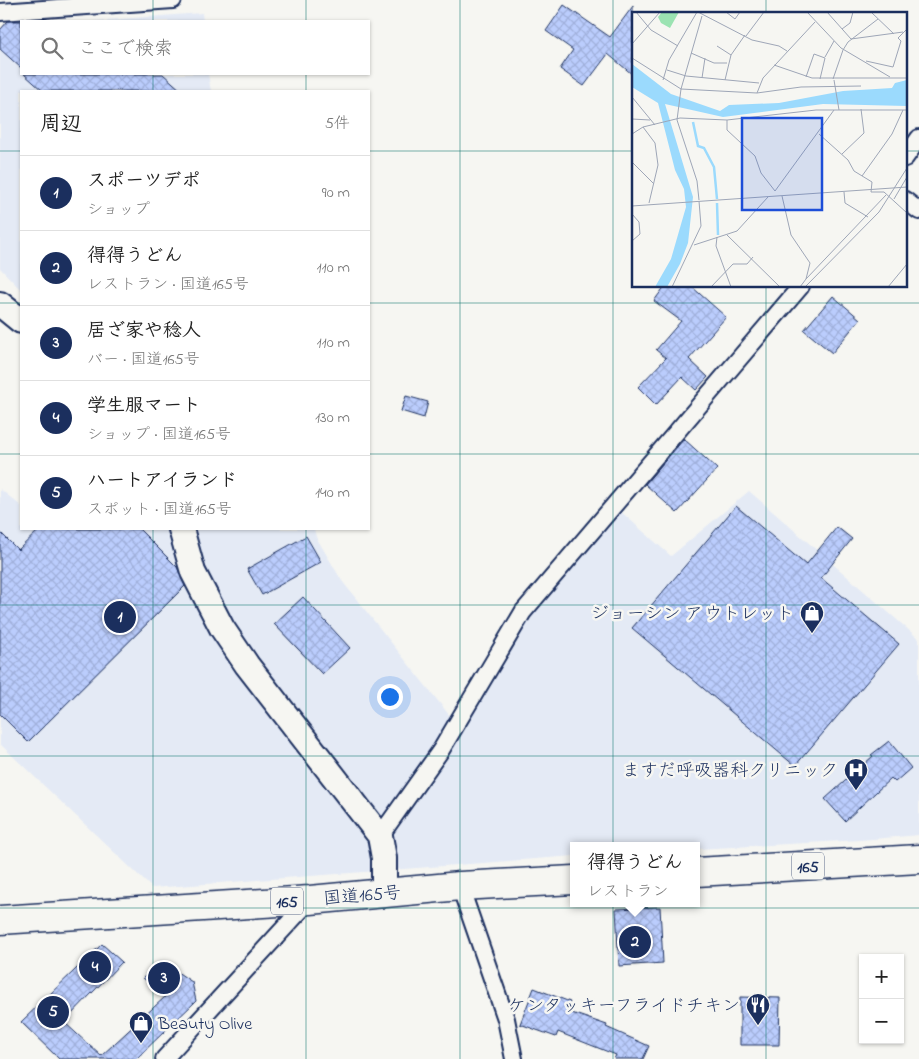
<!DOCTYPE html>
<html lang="ja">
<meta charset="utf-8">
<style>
body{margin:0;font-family:"Indie Flower","Klee One",sans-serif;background:#f6f6f6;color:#222}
.controls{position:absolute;right:15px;bottom:15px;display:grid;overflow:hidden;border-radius:0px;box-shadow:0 1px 4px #0004}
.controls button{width:45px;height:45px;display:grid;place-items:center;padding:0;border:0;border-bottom:1px solid #e0e0e0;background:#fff;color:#222;font:25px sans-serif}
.you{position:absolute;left:389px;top:696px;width:18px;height:18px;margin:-12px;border:4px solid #fff;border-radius:50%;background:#1a73e8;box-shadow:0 0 0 8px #1a73e833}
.badge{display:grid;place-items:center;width:32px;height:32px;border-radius:50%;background:#1b2f5e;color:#fff;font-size:16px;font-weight:700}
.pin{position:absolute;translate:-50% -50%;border:2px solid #fff;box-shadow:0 1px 5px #0006}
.popup{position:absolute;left:570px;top:842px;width:130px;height:65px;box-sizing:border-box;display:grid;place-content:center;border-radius:0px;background:#fff;filter:drop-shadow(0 1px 4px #0005);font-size:16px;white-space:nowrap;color:#767676}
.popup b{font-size:19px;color:#222}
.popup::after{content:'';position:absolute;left:50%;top:100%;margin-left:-10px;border:10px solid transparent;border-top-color:#fff}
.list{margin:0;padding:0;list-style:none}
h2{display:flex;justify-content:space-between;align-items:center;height:65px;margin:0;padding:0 20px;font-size:21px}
h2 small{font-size:16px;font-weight:400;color:#767676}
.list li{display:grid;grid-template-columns:32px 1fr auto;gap:15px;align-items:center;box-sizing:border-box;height:75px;padding:0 20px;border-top:1px solid #e0e0e0}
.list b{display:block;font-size:19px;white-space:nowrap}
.list p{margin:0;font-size:16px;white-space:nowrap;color:#767676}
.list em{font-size:16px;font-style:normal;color:#767676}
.icon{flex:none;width:28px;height:28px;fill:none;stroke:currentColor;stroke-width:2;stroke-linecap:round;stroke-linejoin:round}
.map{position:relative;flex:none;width:919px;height:1059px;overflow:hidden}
.search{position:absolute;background:#fff;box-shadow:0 1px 4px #0004;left:20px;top:20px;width:350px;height:55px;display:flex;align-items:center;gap:12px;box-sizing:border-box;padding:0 18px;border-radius:0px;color:#767676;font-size:19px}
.panel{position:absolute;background:#fff;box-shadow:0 1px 4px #0004;left:20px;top:90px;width:350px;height:440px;border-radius:0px}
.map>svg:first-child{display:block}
.built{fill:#e4eaf5}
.building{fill:url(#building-cross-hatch);stroke:#1b2f5e}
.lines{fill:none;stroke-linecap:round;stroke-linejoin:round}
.street-casing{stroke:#1b2f5e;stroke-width:20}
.secondary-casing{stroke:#1b2f5e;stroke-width:28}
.highway-casing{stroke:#1b2f5e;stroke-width:31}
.street{stroke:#f6f6f2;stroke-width:16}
.secondary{stroke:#f6f6f2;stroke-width:24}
.highway{stroke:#f6f6f2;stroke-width:28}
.grid{fill:none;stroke:#0f766e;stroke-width:1;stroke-opacity:0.55}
.labels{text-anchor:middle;stroke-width:5;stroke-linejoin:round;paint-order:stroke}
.shield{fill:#f6f6f2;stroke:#5d6b8a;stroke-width:1}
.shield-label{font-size:16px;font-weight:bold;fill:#1b2f5e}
.poi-label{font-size:18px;fill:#1b2f5e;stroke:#f6f6f2;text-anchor:end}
.street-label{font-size:18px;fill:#1b2f5e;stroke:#f6f6f2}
.inset-river{fill:none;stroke:#9bdafd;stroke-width:2.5}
.inset-road{fill:none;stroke:#9ea6b7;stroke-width:1}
.view{fill:#1d4ed8;fill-opacity:0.15;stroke:#1d4ed8;stroke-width:2.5}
.inset-edge{fill:none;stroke:#1b2f5e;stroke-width:2.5}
</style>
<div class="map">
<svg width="919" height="1059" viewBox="0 0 919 1059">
<defs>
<pattern id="building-cross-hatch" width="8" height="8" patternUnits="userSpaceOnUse" patternTransform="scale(1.25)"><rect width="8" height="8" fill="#bbcdfd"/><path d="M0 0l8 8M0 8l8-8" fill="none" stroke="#a0b0db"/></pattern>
</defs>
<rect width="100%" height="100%" fill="#f6f6f2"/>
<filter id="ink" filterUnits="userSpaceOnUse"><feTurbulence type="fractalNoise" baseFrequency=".02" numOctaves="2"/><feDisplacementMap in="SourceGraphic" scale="10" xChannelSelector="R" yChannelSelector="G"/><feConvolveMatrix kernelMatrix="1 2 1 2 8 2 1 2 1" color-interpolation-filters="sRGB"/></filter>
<g filter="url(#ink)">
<g class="built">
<path d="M 202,13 L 203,21 L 92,21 Z"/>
<path d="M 21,26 L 21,74 L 208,74 L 211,91 L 21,91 L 21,290 L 0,268 L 0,28 Z"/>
<path d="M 0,489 L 21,506 L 21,529 L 314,529 L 316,537 L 342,581 L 462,731 L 531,616 L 619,510 L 671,556 L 749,491 L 919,639 L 919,835 L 861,840 L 696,849 L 696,846 L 574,846 L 574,856 L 152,888 L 0,744 Z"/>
</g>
<g class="building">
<path d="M 564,5 L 610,37 L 633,6 L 633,75 L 608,54 L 584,86 L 560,69 L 573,50 L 546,31 Z"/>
<path d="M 8,21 L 21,21 L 21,68 L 0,49 L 0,30 Z"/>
<path d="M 24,74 L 163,74 L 182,91 L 43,91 Z"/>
<path d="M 665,286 L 691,286 L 726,317 L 689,359 L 708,377 L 696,390 L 682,377 L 656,405 L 638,387 L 666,358 L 656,350 L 681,321 L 654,301 Z"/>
<path d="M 833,296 L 860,319 L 832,353 L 804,330 Z"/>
<path d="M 406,396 L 428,402 L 424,418 L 401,411 Z"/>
<path d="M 684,439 L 717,469 L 677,513 L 645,484 Z"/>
<path d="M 736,506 L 806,565 L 837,527 L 852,539 L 821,578 L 899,644 L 795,766 L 632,628 Z"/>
<path d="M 40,529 L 139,529 L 177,567 L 185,586 L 28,742 L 0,714 L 0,532 L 18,550 Z"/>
<path d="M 306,536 L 321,562 L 262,595 L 247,569 Z"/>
<path d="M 303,597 L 350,648 L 322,674 L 274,624 Z"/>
<path d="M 889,741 L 911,768 L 895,782 L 891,778 L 845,821 L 825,799 L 873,756 L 871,755 Z"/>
<path d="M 660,907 L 663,963 L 619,966 L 616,909 Z"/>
<path d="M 102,944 L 122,962 L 64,1022 L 101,1056 L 166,996 L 143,978 L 161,961 L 192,982 L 196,1001 L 136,1059 L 59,1059 L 21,1022 Z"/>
<path d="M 534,988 L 570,1002 L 566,1011 L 607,1025 L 606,1027 L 649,1046 L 643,1059 L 614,1059 L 616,1055 L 558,1032 L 556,1037 L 520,1024 Z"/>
<path d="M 740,997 L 780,998 L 779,1045 L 740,1045 Z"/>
</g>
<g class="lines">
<g class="street-casing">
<g id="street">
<path d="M 0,12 L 173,0"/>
<path d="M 905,158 L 919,138"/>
<path d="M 905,200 L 919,211"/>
<path d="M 380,836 L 441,750 L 523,612 L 801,286"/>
<path d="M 460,886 L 506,1019 L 514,1059"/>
<path d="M 164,1059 L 310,900"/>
</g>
</g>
<g class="secondary-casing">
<g id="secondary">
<path d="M 0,304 L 21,321"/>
<path d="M 181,529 L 193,572 L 222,628 L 247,665 L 380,836 L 384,858 L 384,892"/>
</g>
</g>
<g class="highway-casing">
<g id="highway">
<path d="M 696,872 L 919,859"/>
<path d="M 0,920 L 310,900 L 460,886 L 574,880"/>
</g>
</g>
<use href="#street" class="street"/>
<use href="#secondary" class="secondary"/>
<use href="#highway" class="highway"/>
</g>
</g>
<path class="grid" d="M 153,0 L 153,21M 306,0 L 306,21M 460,0 L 460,1059M 613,0 L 613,1059M 766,0 L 766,14M 153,74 L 153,91M 306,74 L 306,91M 0,151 L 21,151M 369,151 L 633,151M 905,151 L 919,151M 766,286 L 766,1059M 0,303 L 21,303M 369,303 L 919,303M 0,454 L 21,454M 369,454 L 919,454M 153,529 L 153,1059M 306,529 L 306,1059M 0,605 L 919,605M 0,756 L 919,756M 0,908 L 919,908"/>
<defs>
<g id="shop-pin" transform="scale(1.25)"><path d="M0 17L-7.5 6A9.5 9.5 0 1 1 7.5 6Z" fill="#1b2f5e" stroke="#f6f6f2"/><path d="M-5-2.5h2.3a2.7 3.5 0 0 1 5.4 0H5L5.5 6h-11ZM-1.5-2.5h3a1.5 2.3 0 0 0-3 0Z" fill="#fff"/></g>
<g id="hospital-pin" transform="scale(1.25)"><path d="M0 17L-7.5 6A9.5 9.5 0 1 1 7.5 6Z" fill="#1b2f5e" stroke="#f6f6f2"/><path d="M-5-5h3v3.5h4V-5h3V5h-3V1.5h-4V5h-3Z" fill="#fff"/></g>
<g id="restaurant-pin" transform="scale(1.25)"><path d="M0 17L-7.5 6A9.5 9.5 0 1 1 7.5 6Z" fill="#1b2f5e" stroke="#f6f6f2"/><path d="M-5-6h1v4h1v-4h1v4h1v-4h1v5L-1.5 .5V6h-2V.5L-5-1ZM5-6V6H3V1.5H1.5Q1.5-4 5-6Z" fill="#fff"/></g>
</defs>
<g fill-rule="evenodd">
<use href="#shop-pin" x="812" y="613"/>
<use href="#hospital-pin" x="856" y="770"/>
<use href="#restaurant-pin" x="758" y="1005"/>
<use href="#shop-pin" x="141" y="1023"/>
</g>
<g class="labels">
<g class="shield">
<rect x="792" y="852.5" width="32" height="27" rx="4"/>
<rect x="271" y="887.5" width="32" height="27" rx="4"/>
</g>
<g class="shield-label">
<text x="808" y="872">165</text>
<text x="287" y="907">165</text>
</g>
<g class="poi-label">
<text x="794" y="619">ジョーシン アウトレット</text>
<text x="838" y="776">ますだ呼吸器科クリニック</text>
<text x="740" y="1011">ケンタッキーフライドチキン</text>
<text x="158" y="1029" text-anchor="start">Beauty Olive</text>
</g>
<g class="street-label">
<text transform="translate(362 895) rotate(-5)" y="6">国道165号</text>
</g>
</g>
<g transform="translate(632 12)">
<rect width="275" height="275" fill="#f6f6f2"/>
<path d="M 30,0 L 47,0 L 38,16 L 29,11 L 26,5 Z" fill="#9be3b2"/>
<path d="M 0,52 L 39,82 L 88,99 L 97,93 L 147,91 L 211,79 L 260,76 L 263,71 L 275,68 L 275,94 L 191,92 L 91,105 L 33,92 L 61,185 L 56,231 L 48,252 L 35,275 L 23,275 L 39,247 L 54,195 L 52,177 L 43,158 L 26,91 L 0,75 Z" fill="#9bdafd"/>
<path class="inset-river" d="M 61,110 L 66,134 L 72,136 L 82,155 L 85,187M 85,191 L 86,223"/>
<path class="inset-road" d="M 4,0 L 19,18 L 46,34M 66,0 L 120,28 L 147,34 L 155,39M 94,0 L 103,7 L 108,0M 175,0 L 209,36 L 258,65M 195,0 L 219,27 L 271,20M 239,0 L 262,22M 210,17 L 218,11 L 221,0M 114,24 L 132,0M 0,32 L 28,0M 85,34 L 99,43M 211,38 L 216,30 L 246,7M 59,41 L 82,51 L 95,51M 193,45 L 202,29M 0,46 L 49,77 L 125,81 L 131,66 L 183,10M 234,49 L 261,55 L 269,29 L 266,26 L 275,17M 142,53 L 180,66 L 275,66M 35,58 L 54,64 L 127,71M 174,65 L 182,42 L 193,46 L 188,67M 70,66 L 73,46M 201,67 L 211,38M 31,68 L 37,48 L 65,0M 93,68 L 99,43 L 113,23M 202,68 L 207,98M 125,81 L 169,75 L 229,74M 0,85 L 23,113M 0,107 L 18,108M 95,108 L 95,118 L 123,144 L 129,161 L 143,179M 11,115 L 23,131 L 26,153 L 17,191M 0,122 L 11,115 L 48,106 L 95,108 L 184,98 L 275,98M 187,122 L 216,148 L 222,159 L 240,170 L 239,180 L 252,180 L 275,201M 210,142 L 232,121 L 229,97M 0,150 L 22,172M 230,164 L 260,122 L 271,98M 143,179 L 202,98M 212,180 L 213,191 L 236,205M 150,184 L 159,223 L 178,251 L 174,267 L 168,275M 262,187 L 275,165M 67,188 L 65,169 L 45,108 L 49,77 L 70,4M 0,194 L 275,175M 0,202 L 7,210 L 8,222 L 0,229M 95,223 L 148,275M 85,225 L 84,234 L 99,275M 62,233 L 105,219 L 136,185M 174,267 L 254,183M 40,275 L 69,214 L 67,189M 79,275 L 101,252 L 115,252 L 121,245M 173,275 L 247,200 L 275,156M 256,275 L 275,252"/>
<path class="view" d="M 110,106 L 190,106 L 190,198 L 110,198 Z"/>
<rect width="275" height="275" class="inset-edge"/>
</g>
</svg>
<div class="controls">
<button>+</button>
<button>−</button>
</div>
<div class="you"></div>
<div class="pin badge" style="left:120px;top:617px">1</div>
<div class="pin badge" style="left:635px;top:942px">2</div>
<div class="popup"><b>得得うどん</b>レストラン</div>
<div class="pin badge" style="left:164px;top:978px">3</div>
<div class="pin badge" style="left:95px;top:967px">4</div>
<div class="pin badge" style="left:53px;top:1012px">5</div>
<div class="search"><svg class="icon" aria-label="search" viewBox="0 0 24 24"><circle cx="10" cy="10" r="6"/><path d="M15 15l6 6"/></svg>ここで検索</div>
<section class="panel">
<h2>周辺<small>5件</small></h2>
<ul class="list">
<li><span class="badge">1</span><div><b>スポーツデポ</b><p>ショップ</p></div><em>90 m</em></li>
<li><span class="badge">2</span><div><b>得得うどん</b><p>レストラン · 国道165号</p></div><em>110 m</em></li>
<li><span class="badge">3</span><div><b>居ざ家や稔人</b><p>バー · 国道165号</p></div><em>110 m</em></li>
<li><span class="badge">4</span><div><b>学生服マート</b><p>ショップ · 国道165号</p></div><em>130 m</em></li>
<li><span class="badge">5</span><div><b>ハートアイランド</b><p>スポット · 国道165号</p></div><em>140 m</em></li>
</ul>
</section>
</div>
